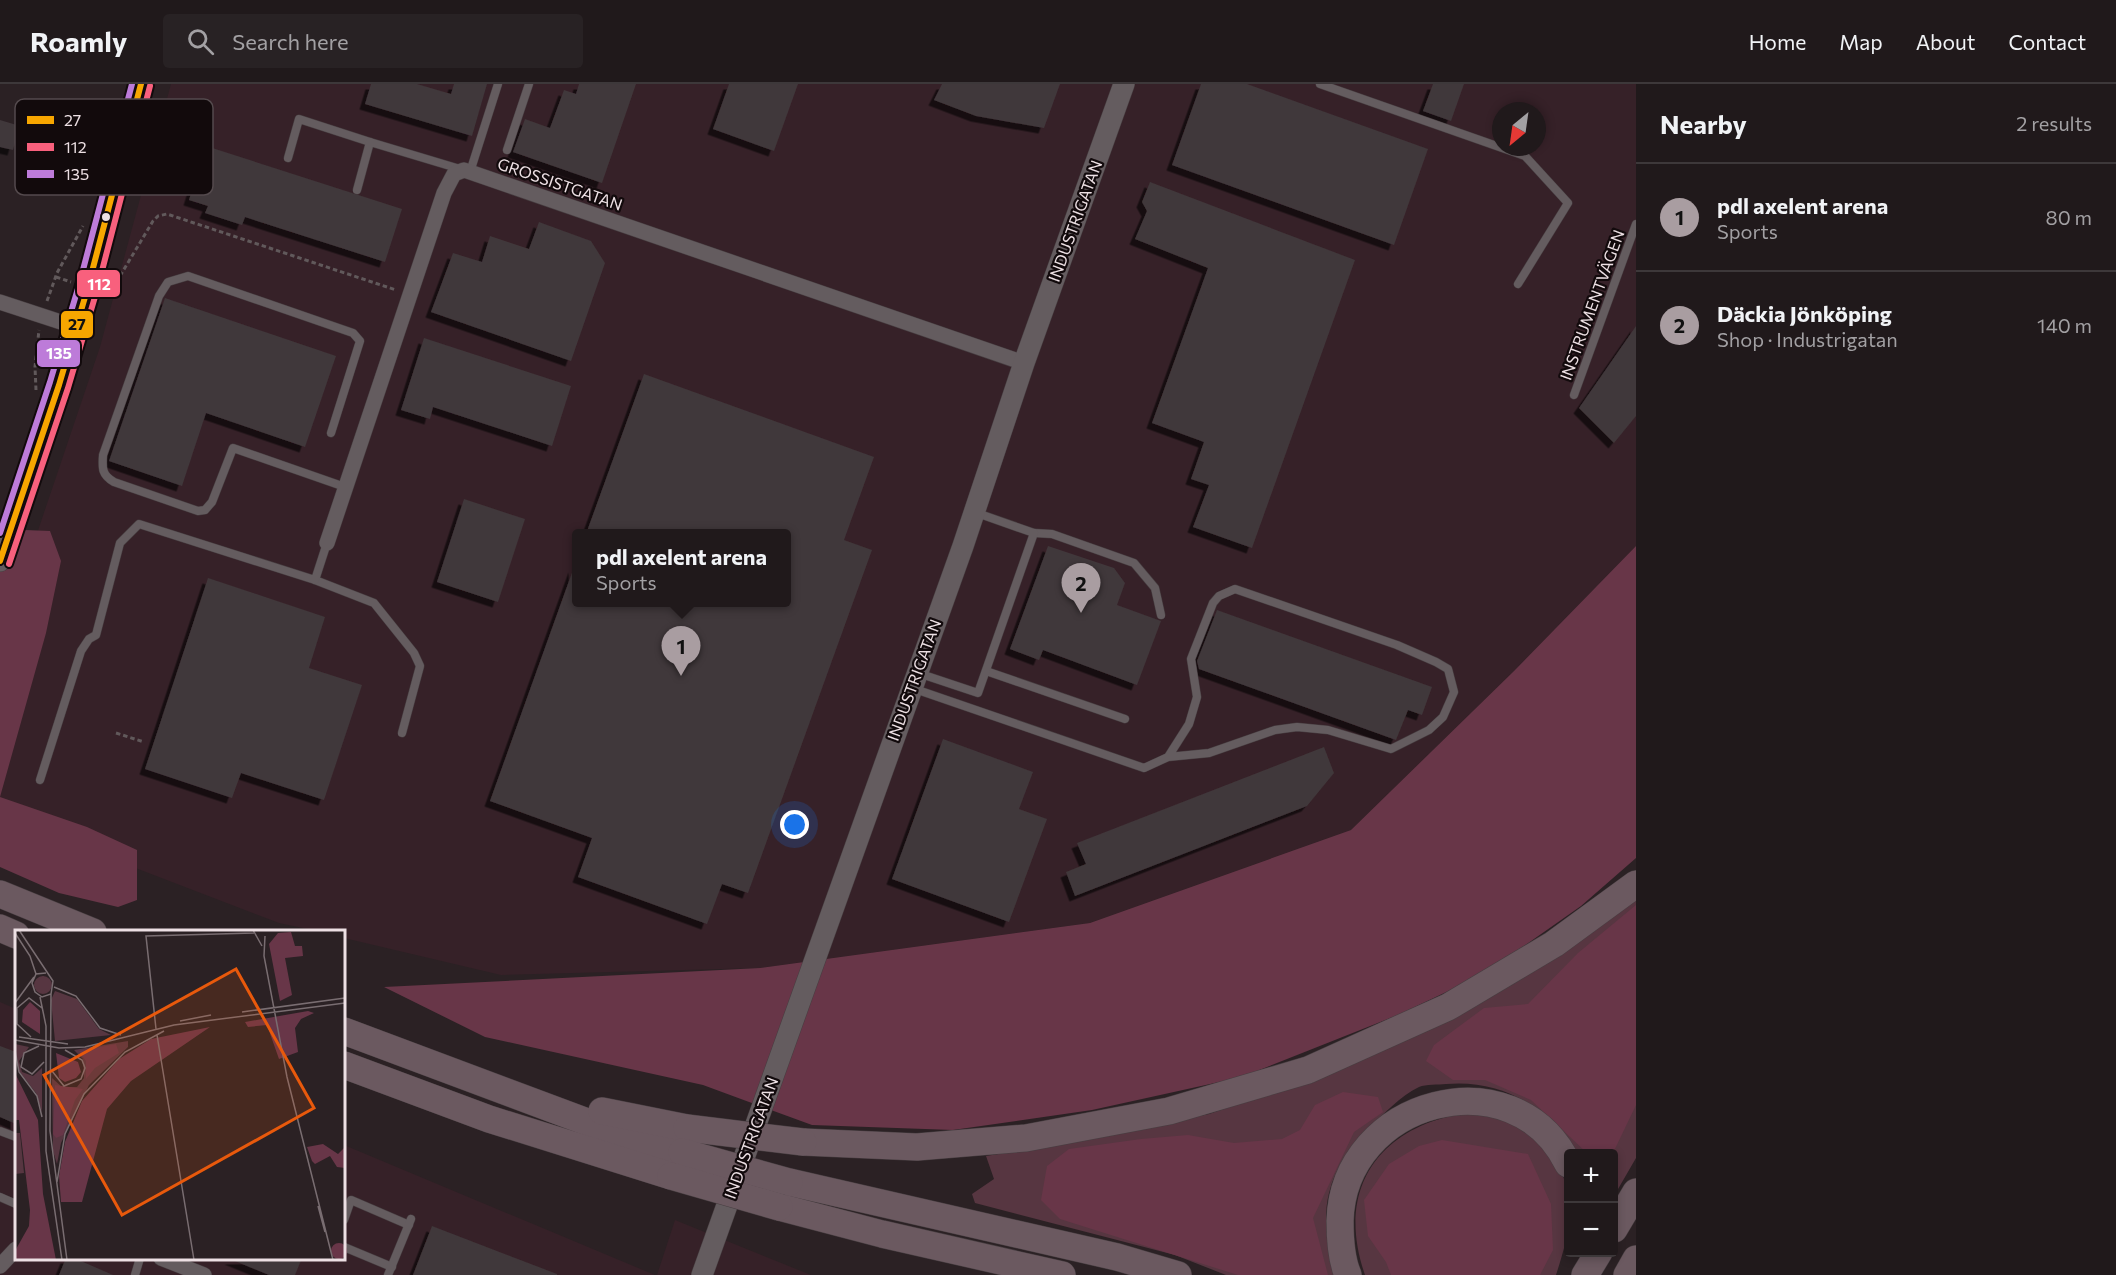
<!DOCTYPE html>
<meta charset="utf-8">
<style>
body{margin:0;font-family:Commissioner,sans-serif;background:#282224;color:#f1f3f6}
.controls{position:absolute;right:18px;bottom:18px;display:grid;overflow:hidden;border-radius:6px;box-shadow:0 3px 9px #0003}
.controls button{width:54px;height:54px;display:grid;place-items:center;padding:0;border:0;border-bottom:2px solid #3d383a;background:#20191b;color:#f1f3f6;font:30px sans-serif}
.compass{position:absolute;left:1492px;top:18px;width:54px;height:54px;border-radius:50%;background:#20191b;box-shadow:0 3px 9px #0003;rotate:209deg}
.you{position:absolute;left:795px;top:741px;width:21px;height:21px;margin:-15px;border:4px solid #fff;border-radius:50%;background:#1a73e8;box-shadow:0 0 0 9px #1a73e833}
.badge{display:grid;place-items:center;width:39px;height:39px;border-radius:50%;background:#a99da1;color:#111;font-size:20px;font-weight:700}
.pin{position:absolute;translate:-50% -50px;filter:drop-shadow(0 2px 3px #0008)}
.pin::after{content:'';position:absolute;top:32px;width:21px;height:18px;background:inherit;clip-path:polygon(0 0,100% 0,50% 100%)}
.popup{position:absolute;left:572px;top:445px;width:219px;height:78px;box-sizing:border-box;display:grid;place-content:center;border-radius:6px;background:#20191b;filter:drop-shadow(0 2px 4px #0005);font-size:20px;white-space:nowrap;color:#a2a0a3}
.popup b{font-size:22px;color:#f1f3f6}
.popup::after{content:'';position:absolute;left:50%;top:100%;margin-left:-12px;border:12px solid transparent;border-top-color:#20191b}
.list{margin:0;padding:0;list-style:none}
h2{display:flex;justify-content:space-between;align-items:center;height:78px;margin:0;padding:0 24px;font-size:26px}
h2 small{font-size:20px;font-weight:400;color:#a2a0a3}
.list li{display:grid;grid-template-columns:39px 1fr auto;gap:18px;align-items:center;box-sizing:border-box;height:108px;padding:0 24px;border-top:2px solid #3d383a}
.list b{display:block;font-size:22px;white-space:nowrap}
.list p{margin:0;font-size:20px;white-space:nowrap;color:#a2a0a3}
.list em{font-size:20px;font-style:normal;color:#a2a0a3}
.icon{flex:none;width:33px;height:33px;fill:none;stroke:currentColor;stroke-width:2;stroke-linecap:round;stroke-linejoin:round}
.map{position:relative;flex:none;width:1636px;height:1191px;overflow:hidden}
header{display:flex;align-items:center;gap:36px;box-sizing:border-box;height:84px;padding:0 30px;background:#20191b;border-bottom:2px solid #3d383a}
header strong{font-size:28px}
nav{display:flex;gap:33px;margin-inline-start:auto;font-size:21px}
.search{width:420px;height:54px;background:#282224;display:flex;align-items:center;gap:15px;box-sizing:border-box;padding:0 21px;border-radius:6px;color:#a2a0a3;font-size:22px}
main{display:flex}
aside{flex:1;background:#20191b}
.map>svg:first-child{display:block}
.built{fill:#362128;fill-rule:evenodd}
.green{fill:#573641}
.forest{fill:#683648}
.building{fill:#40373a;filter:url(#shadow)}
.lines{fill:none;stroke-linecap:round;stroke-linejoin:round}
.lane-casing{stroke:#473e41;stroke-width:9}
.street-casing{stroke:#473e41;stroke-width:16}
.secondary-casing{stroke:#473e41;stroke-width:22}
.highway-casing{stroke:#473e41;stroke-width:28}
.path{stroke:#61595b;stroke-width:3;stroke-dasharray:4.5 3;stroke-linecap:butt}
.lane{stroke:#645c5f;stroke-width:8}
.street{stroke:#645c5f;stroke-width:15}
.secondary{stroke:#645c5f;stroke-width:21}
.highway{stroke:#6b5960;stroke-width:27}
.highway-bridge-casing{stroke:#473e41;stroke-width:28;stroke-linecap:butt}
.highway-bridge{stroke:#6b5960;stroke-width:27}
.bus-1-casing{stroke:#120a0c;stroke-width:10}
.bus-2-casing{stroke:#120a0c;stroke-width:10}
.bus-3-casing{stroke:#120a0c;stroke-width:10}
.bus-1{stroke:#f7a600;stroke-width:6}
.bus-2{stroke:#f8607d;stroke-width:6}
.bus-3{stroke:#bd7bd9;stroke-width:6}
.bus-dot{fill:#ede0e4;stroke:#120a0c;stroke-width:2}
.labels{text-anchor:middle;stroke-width:4.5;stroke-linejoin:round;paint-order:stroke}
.street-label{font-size:16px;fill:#ede0e4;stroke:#120a0c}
.inset-road{fill:none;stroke:#796d71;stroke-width:1.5}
.view{fill:#e8590c;fill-opacity:0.15;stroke:#e8590c;stroke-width:3}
.inset-edge{fill:none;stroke:#ede0e4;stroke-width:3}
.key{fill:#120a0c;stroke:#544a4d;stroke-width:1.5}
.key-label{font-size:16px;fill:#ede0e4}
.line-badge{stroke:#120a0c;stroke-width:2}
.badge-label{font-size:16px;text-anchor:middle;font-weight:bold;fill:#fff}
.pale-badge-label{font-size:16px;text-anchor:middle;font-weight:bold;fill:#111}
</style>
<header>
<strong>Roamly</strong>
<div class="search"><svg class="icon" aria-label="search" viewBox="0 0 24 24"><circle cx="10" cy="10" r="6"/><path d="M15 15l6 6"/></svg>Search here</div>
<nav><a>Home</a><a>Map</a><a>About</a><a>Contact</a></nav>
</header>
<main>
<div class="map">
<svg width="1636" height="1191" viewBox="0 0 1636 1191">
<defs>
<filter id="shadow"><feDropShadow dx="-5.5" dy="5.5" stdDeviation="0" flood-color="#0009"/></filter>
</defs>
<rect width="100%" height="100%" fill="#2b2124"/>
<g class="built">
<path d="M 171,0 L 1636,0 L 1636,462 L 1514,587 L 1351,746 L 1090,839 L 760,884 L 501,891 L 344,854 L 344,848 L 317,847 L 279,839 L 0,732 L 0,559 L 100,263 ZM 1501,27 L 1537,27 L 1537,63 L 1501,63 ZM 576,450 L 786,450 L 786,518 L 576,518 Z"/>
<path d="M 0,918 L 16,925 L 16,1174 L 344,1174 L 344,1061 L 655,1191 L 0,1191 Z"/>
<path d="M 675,1136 L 811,1191 L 657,1191 Z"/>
</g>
<g class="green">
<path d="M 1636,812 L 1636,1074 L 1614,1112 L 1614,1070 L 1575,1069 C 1549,1022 1500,995 1446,1000 C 1438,1001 1426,1000 1419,1003 C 1400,1012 1384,1030 1369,1044 C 1351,1062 1335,1084 1329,1109 C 1322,1137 1329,1165 1335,1191 L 1226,1191 L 1175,1171 L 975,1119 L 972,1110 L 994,1095 L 986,1072 L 1073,1058 L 1209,1030 L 1318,992 Z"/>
<path d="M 1460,1030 C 1468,1031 1476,1030 1484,1031 C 1519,1035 1559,1069 1567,1104 C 1574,1134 1565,1163 1556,1191 L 1365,1191 C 1336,1108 1375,1046 1460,1030 Z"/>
</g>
<g class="forest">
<path d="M 0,445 L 50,447 L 61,477 L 46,549 L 0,713 L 87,743 L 137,766 L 137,816 L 118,823 L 59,809 L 0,783 Z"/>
<path d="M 1636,462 L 1636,774 L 1581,822 L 1484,890 L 1398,931 L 1242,993 L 1092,1026 L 953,1046 L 812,1041 L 703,1001 L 485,953 L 384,903 L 760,884 L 1090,839 L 1351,746 L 1514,587 Z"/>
<path d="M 1636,821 L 1636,1021 L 1613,1069 L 1587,1069 L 1531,1016 L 1485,996 L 1453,996 L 1426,977 L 1434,961 L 1484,924 L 1528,920 L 1578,869 Z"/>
<path d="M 1343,1008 L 1378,1013 L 1383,1028 L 1354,1048 L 1313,1134 L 1328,1191 L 1238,1191 L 1060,1135 L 1041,1116 L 1047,1082 L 1069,1065 L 1141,1055 L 1188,1051 L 1234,1059 L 1282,1055 L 1300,1046 L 1315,1021 Z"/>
<path d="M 1442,1056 L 1528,1070 L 1551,1120 L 1553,1166 L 1540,1191 L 1391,1191 L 1386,1178 L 1368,1152 L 1364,1116 L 1389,1080 L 1419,1062 Z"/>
</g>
<g class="building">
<path d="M 371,0 L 417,0 L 451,10 L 454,0 L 487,0 L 472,52 L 365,20 Z"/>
<path d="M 579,0 L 636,0 L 602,99 L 513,68 L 525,35 L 550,44 L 564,6 L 576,10 Z"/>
<path d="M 729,0 L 798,0 L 774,67 L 713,45 Z"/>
<path d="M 942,0 L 1060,0 L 1044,44 L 976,32 L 934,16 Z"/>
<path d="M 1201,0 L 1247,0 L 1428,65 L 1394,161 L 1172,81 Z"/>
<path d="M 1433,0 L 1464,0 L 1451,37 L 1423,27 Z"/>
<path d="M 0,36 L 20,42 L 13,66 L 0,63 Z"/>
<path d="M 206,62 L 402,125 L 385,178 L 245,133 L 242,141 L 205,129 L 208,122 L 189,116 Z"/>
<path d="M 1150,98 L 1355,176 L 1252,464 L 1193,443 L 1209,401 L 1191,395 L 1204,358 L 1152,339 L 1208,184 L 1135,155 L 1147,127 L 1142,118 Z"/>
<path d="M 539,138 L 591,157 L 605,179 L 571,277 L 431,228 L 453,169 L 482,178 L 490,152 L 529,165 Z"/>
<path d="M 165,214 L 336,272 L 305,363 L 206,329 L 182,402 L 109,377 Z"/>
<path d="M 1636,242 L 1636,332 L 1614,359 L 1579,324 Z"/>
<path d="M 424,254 L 571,302 L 552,362 L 433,323 L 430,335 L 401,326 Z"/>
<path d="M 644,290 L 874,373 L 844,456 L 872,466 L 748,809 L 722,800 L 707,840 L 578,793 L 592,754 L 490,717 L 574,483 L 576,519 L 786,519 L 786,450 L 586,450 Z"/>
<path d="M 464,415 L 525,435 L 498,518 L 437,498 Z"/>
<path d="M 1048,462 L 1114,484 L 1125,499 L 1117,521 L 1161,537 L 1137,601 L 1043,566 L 1039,576 L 1010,565 Z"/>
<path d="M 208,494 L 325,533 L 309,584 L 362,601 L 324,716 L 241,689 L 232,714 L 145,685 Z"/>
<path d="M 1217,526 L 1432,603 L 1422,631 L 1408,626 L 1396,656 L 1199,585 L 1197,577 Z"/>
<path d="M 943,655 L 1033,688 L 1019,725 L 1047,735 L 1009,838 L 892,795 Z"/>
<path d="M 1324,663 L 1334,689 L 1307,722 L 1075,812 L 1066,788 L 1086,780 L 1077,759 Z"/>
<path d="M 0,962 L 16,968 L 16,1040 L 0,1033 Z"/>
<path d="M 432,1142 L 557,1190 L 557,1191 L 413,1191 Z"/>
<path d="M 66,1174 L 74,1174 L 113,1191 L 59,1191 Z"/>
<path d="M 302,1174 L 295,1191 L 269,1191 L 230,1175 Z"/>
</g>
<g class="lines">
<g class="lane-casing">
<g id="lane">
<path d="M 1320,0 L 1525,72 L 1568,119 L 1518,200"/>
<path d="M 507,66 L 529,0"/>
<path d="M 288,74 L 299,35 L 370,58"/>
<path d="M 470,88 L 498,0"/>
<path d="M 357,106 L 370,58 L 460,85"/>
<path d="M 1574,311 L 1636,140"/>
<path d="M 331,349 L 360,257 L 353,249 L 188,192 L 168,198 L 159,212 L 103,371 C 102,385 102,391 114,398 L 198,427 L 205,426 L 212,418 L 233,364 L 345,403"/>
<path d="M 1034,449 L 1052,450 L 1134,479 L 1155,504 L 1161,531"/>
<path d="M 315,496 L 374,519 L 414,569 L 420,582 L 402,649"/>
<path d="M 986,587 L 1125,635"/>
<path d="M 918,589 L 978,609 L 1034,449 L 977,429"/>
<path d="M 912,604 L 1144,684 L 1168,673 L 1189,640 L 1197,613 L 1191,575 L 1213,519 L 1219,512 L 1235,505 L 1397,561 L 1436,578 L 1448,585 L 1454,608 L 1443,633 L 1429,646 L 1391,665 L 1328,646 L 1297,643 L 1275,646 L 1209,669 L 1168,673"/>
<path d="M 40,696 L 81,567 L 89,555 L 96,551 L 120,459 L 139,440 L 315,496 L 327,459"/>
<path d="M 0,1047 L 16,1053"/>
<path d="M 0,1113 L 16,1120"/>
<path d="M 344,1136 L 351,1116 L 409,1141"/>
<path d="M 344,1163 L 392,1183"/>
<path d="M 135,1191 L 140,1174"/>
<path d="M 388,1191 L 411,1135"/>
</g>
</g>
<g class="street-casing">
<g id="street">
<path d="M 0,218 L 76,243"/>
<path d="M 327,459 L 444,109 L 454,90 L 464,86 L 1024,279"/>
<path d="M 161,1174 L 204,1191"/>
<path d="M 0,1182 L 16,1165"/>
</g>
</g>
<g class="secondary-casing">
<g id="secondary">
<path d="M 0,477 L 59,301 L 88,203 L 141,0"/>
<path d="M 702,1191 L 963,462 L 1024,279 L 1124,0"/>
</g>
</g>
<g class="highway-casing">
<g id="highway">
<path d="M 0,810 L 93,848"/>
<path d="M 0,844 L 16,851"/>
<path d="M 344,947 L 614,1048 L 682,1068"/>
<path d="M 344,981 L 489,1035 L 671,1092"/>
<path d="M 602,1027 L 687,1044"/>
<path d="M 803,1058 L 917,1063 L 1026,1054 L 1169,1027 L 1308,986 L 1448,923 L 1554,860 L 1636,800"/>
<path d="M 789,1098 L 1117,1173 L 1178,1191"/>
<path d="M 779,1123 L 882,1150 L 1062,1191"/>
<path d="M 1614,1145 L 1636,1108"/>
<path d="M 1348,1191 C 1341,1175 1340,1155 1340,1137 C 1343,1015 1515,970 1568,1080"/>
<path d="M 1585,1191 L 1599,1168"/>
<path d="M 1627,1191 L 1636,1175"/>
</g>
</g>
<g class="path">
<path d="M 56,193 L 71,198"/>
<path d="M 106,209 L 114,202 L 153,137 L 158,132 L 167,130 L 396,206"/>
<path d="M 47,217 L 57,189 L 83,142"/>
<path d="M 36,306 L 35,283 L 39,246"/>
<path d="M 116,649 L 144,658"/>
</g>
<use href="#lane" class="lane"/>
<use href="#street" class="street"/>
<use href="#secondary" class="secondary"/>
<use href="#highway" class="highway"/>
<g class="highway-bridge-casing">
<g id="highway-bridge">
<path d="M 687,1044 L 803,1058"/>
<path d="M 682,1068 L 789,1098"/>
<path d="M 671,1092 L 779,1123"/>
</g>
</g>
<use href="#highway-bridge" class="highway-bridge"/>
<g class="bus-1-casing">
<path id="bus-1" d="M 0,477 L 59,301 L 88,203 L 141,0"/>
</g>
<g class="bus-2-casing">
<path id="bus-2" d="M 9,480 L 68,304 L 97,206 L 150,2"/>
</g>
<g class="bus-3-casing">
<path id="bus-3" d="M 0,449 L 50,298 L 79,201 L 132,0"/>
</g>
<use href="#bus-1" class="bus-1"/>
<use href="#bus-2" class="bus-2"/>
<use href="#bus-3" class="bus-3"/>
</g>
<circle class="bus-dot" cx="106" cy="133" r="5"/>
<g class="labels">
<g class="street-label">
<text transform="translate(560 100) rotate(19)" y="6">GROSSISTGATAN</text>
<text transform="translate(1075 137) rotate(-70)" y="6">INDUSTRIGATAN</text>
<text transform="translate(1592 221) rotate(-70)" y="6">INSTRUMENTVÄGEN</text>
<text transform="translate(914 596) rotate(-70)" y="6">INDUSTRIGATAN</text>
<text transform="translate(751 1054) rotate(-70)" y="6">INDUSTRIGATAN</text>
</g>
</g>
<g transform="translate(15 846)">
<rect width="330" height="330" fill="#2b2124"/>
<path d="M19 55a9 9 0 1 1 18 0a9 9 0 1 1-18 0ZM 40,61 L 62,69 L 84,99 L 96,105 L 40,111 L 36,70 ZM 113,111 L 113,117 L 74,155 L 46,213 L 42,234 L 38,221 L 37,148 L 47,157 L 62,157 L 69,148 L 68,129 L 59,120 ZM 0,114 L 14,117 L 4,131 L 7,142 L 18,146 L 27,138 L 27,182 L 21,163 L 4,141 ZM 0,203 L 5,203 L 9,243 L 0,244 Z" fill="#573641"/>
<path d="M 276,2 L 280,16 L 287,16 L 288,26 L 270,28 L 277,65 L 265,71 L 254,14 L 263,3 ZM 15,72 L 25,81 L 25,104 L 7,92 L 8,80 ZM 293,81 L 299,83 L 286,89 L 280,98 L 283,122 L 264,129 L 252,95 L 233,97 L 230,92 ZM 195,97 L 116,151 L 92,179 L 67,272 L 46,272 L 44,246 L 50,212 L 67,171 L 104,129 L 136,109 ZM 101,114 L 104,123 L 80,138 L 71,149 L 71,131 L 64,121 ZM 41,123 L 63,132 L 66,142 L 61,148 L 50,152 L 44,148 ZM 0,143 L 23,190 L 28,264 L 41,330 L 0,330 L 0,321 L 14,296 L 15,280 L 4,190 L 0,190 ZM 40,155 L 68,159 L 60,170 L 48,205 L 41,208 L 38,204 ZM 308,214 L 323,224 L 330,217 L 330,238 L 322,237 L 315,226 L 300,234 L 297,231 L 292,217 ZM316 321a8 8 0 1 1 16 0a8 8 0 1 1-16 0Z" fill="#683648"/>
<path class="inset-road" d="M 4,0 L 38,51 L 36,64 L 27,67 L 20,62 L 17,53 L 21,44 L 31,43M 238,0 L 247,16M 0,3 L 15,26 L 21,44M 250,6 L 249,26 L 272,147 L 318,330M 39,57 L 61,66 L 85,98 L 106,105M 36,64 L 35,201 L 52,330M 25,67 L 31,96 L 31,221 L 47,330M 0,73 L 19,47M 227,82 L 330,68M 165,91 L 196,85M 141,99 L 131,6 L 239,3M 142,105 L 179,330M 4,107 L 53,114M 16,107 L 2,94 L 2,78 L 14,68 L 27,78M 0,110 L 44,118 L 70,117 L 159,95 L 330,73M 24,116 L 9,123 L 6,137 L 17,144 L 29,132M 0,120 L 4,142 L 22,166 L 27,187M 37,141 L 49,156 L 66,149 L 70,138 L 67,130 L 50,120M 42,252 L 50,204 L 69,164 L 110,122 L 149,101M 303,276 L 310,302"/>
<path class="view" d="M 221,39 L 299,178 L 107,285 L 29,145 Z"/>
<rect width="330" height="330" class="inset-edge"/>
</g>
<rect x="15" y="15" width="198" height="96" rx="9" class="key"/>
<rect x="27" y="32" width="27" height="8" fill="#f7a600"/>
<rect x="27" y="59" width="27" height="8" fill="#f8607d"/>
<rect x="27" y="86" width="27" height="8" fill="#bd7bd9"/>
<g class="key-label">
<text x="64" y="42">27</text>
<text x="64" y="69">112</text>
<text x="64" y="96">135</text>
</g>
<g class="line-badge">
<rect x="76" y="185" width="45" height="29" rx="6" fill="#f8607d"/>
<rect x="60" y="226" width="34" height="29" rx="6" fill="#f7a600"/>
<rect x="36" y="255" width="45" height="29" rx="6" fill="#bd7bd9"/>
</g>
<g class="badge-label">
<text x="99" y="206">112</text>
<text x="59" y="275">135</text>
</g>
<g class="pale-badge-label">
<text x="77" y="246">27</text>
</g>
</svg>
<div class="controls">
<button>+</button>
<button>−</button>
</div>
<svg class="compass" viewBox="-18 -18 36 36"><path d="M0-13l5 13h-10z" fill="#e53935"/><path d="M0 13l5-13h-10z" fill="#a2a0a3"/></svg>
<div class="you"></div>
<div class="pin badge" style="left:681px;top:592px">1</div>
<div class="popup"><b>pdl axelent arena</b>Sports</div>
<div class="pin badge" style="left:1081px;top:529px">2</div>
</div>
<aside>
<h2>Nearby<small>2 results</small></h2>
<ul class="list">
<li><span class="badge">1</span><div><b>pdl axelent arena</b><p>Sports</p></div><em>80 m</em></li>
<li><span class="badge">2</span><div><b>Däckia Jönköping</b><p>Shop · Industrigatan</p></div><em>140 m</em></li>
</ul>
</aside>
</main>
